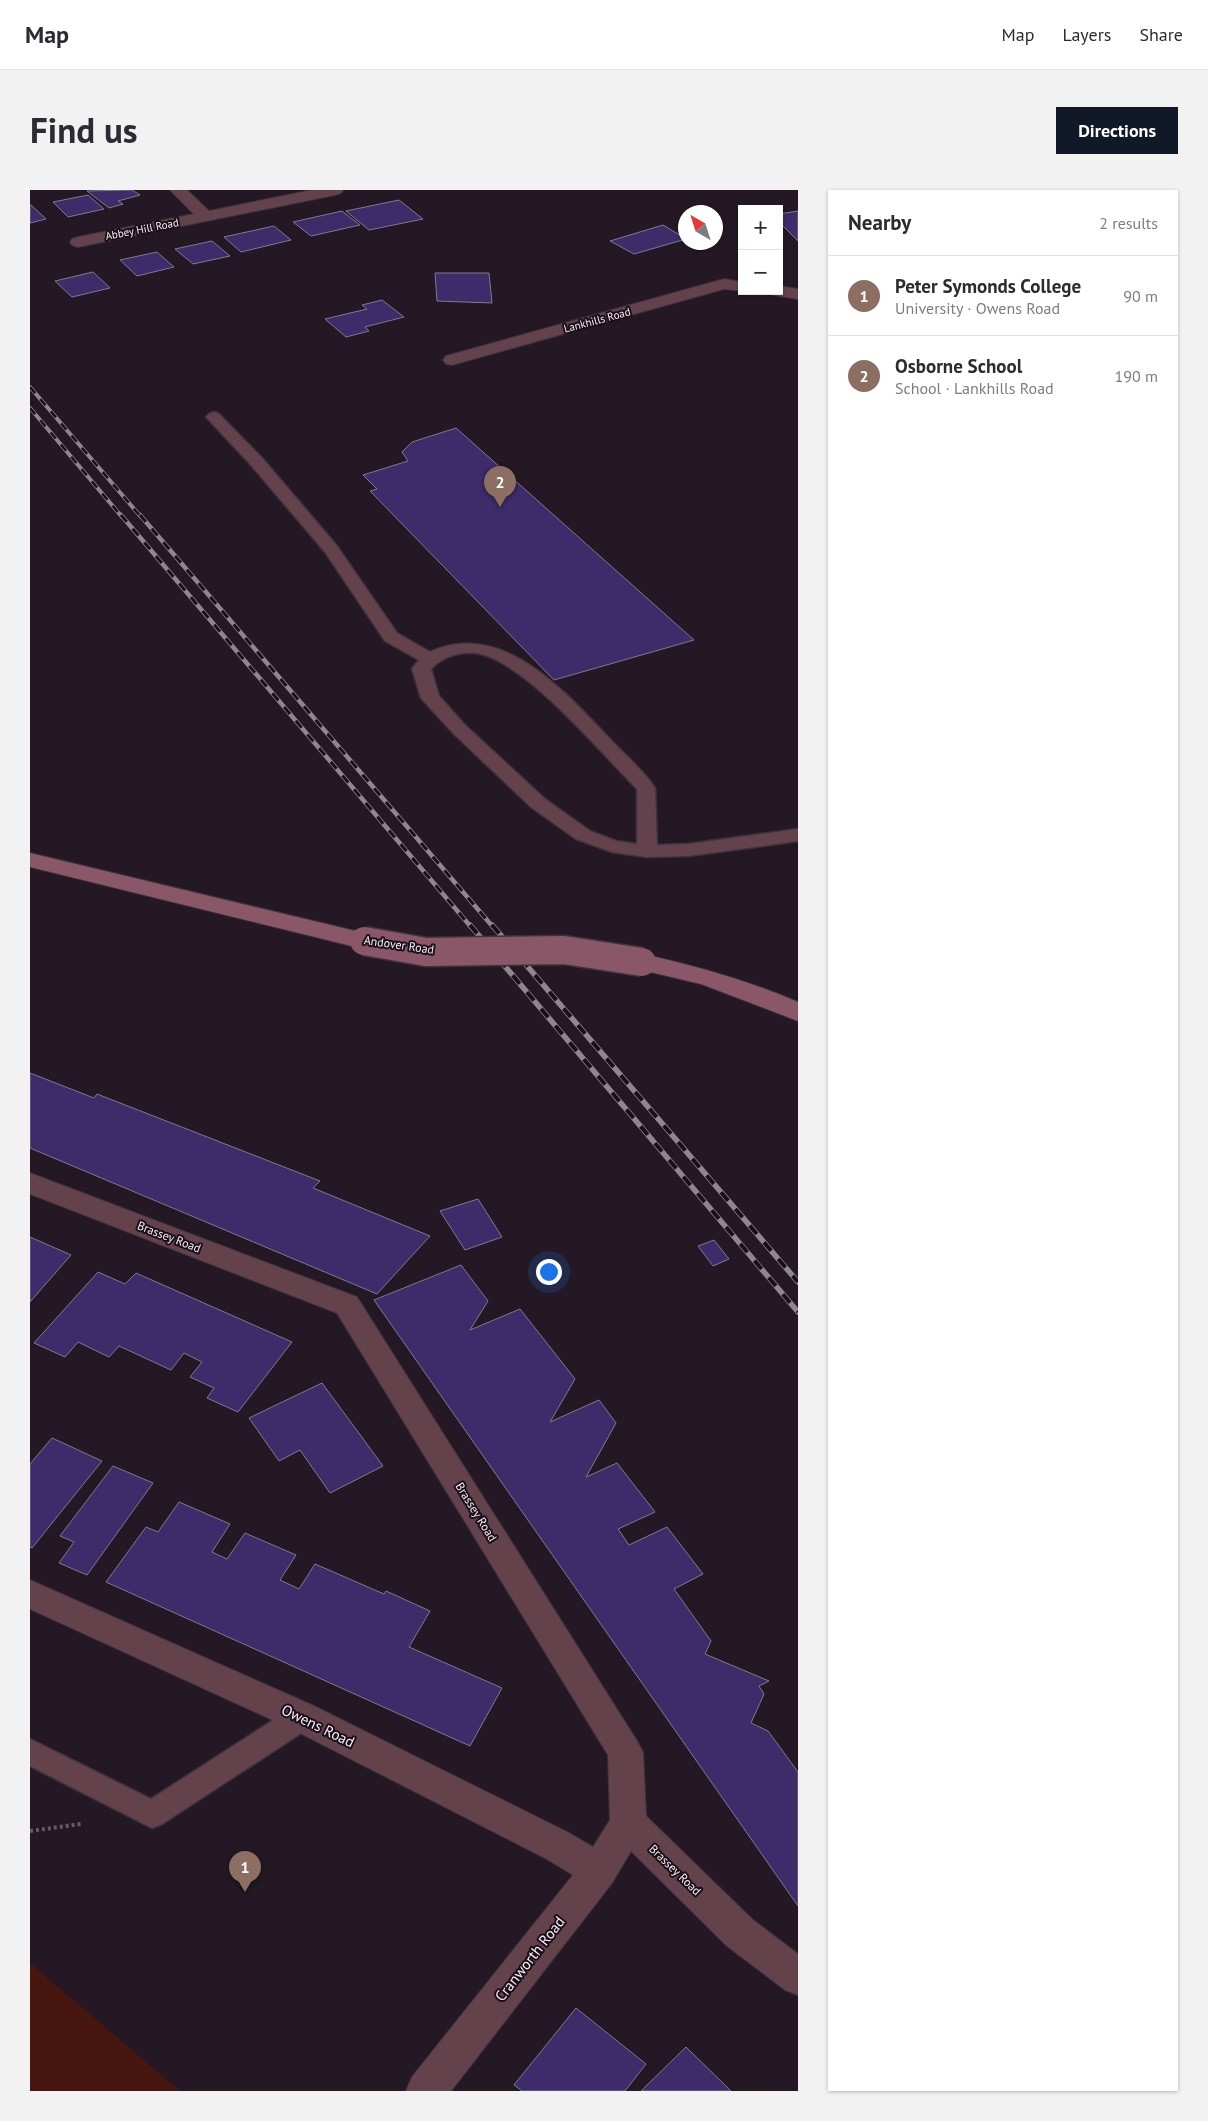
<!DOCTYPE html>
<meta charset="utf-8">
<style>
body{margin:0;font-family:"PT Sans",sans-serif;background:#f2f2f3;color:#2b2b33}
.controls{position:absolute;right:15px;top:15px;display:grid;overflow:hidden;border-radius:0px;box-shadow:0 1px 4px #0004}
.controls button{width:45px;height:45px;display:grid;place-items:center;padding:0;border:0;border-bottom:1px solid #e1e1e2;background:#fff;color:#2b2b33;font:25px sans-serif}
.compass{position:absolute;left:648px;top:15px;width:45px;height:45px;border-radius:50%;background:#fff;box-shadow:0 1px 4px #0004;rotate:321deg}
.you{position:absolute;left:518px;top:1081px;width:18px;height:18px;margin:-12px;border:4px solid #fff;border-radius:50%;background:#1a73e8;box-shadow:0 0 0 8px #1a73e833}
.badge{display:grid;place-items:center;width:32px;height:32px;border-radius:50%;background:#111827;color:#fff;font-size:16px;font-weight:700}
.pin{position:absolute;translate:-50% -41px;filter:drop-shadow(0 1px 2px #0008)}
.pin::after{content:'';position:absolute;top:26px;width:18px;height:15px;background:inherit;clip-path:polygon(0 0,100% 0,50% 100%)}
.list{margin:0;padding:0;list-style:none}
h2{display:flex;justify-content:space-between;align-items:center;height:65px;margin:0;padding:0 20px;font-size:21px}
h2 small{font-size:16px;font-weight:400;color:#7c7c81}
.list li{display:grid;grid-template-columns:32px 1fr auto;gap:15px;align-items:center;box-sizing:border-box;height:80px;padding:0 20px;border-top:1px solid #e1e1e2}
.list b{display:block;font-size:19px;white-space:nowrap}
.list p{margin:0;font-size:16px;white-space:nowrap;color:#7c7c81}
.list em{font-size:16px;font-style:normal;color:#7c7c81}
.map{position:relative;flex:none;width:768px;height:1901px;overflow:hidden;border-radius:0px}
header{display:flex;align-items:center;gap:30px;box-sizing:border-box;height:70px;padding:0 25px;background:#fff;border-bottom:1px solid #e1e1e2}
header strong{font-size:24px}
nav{display:flex;gap:28px;margin-inline-start:auto;font-size:18px}
.intro{display:flex;align-items:center;justify-content:space-between;box-sizing:border-box;height:120px;padding:0 30px}
h1{margin:0;font-size:35px}
.button{padding:12px 22px;border-radius:0px;background:#111827;color:#fff;font-size:18px;font-weight:700}
main{display:flex;gap:30px;padding:0 30px}
aside{flex:1;background:#fff;border-radius:0px;box-shadow:0 1px 4px #0004}
.map>svg:first-child{display:block}
.green{fill:#47160f}
.building{fill:#3e2b69;stroke:#7e7b8d}
.lines{fill:none;stroke-linecap:round;stroke-linejoin:round}
.lane-casing{stroke:#3d323d;stroke-width:3}
.street-casing{stroke:#3d323d;stroke-width:2}
.secondary-casing{stroke:#3d323d;stroke-width:2}
.path{stroke:#655b65;stroke-width:4;stroke-dasharray:3 3;stroke-linecap:butt}
.lane{fill:#63424c;fill-rule:evenodd}
.street{fill:#63424c;fill-rule:evenodd}
.secondary{fill:#8a5768;fill-rule:evenodd}
.rail-far2-casing{stroke:#8f868f;stroke-width:4}
.rail-far1-casing{stroke:#8f868f;stroke-width:4.5}
.rail-casing{stroke:#8f868f;stroke-width:5.5}
.rail-far2{stroke:#1a0f19;stroke-width:2.5;stroke-dasharray:8;stroke-linecap:butt}
.rail-far1{stroke:#1a0f19;stroke-width:3;stroke-dasharray:9;stroke-linecap:butt}
.rail{stroke:#1a0f19;stroke-width:4;stroke-dasharray:11;stroke-linecap:butt}
.secondary-bridge-casing{stroke:#3d323d;stroke-width:31;stroke-linecap:butt}
.secondary-bridge{stroke:#8a5768;stroke-width:28}
.labels{text-anchor:middle;stroke-width:4;stroke-linejoin:round;paint-order:stroke}
.far-street-label{font-size:11px;fill:#f8f0f8;stroke:#1a0f19}
.street-label{font-size:12px;fill:#f8f0f8;stroke:#1a0f19}
.near-street-label{font-size:15px;fill:#f8f0f8;stroke:#1a0f19}
</style>
<header>
<strong>Map</strong>
<nav><a>Map</a><a>Layers</a><a>Share</a></nav>
</header>
<div class="intro"><h1>Find us</h1><a class="button">Directions</a></div>
<main>
<div class="map">
<svg width="768" height="1901" viewBox="0 0 768 1901">
<rect width="100%" height="100%" fill="#231823"/>
<path class="green" d="M 0,1773 L 150,1901 L 0,1901 Z"/>
<g class="building">
<path d="M 102,0 L 110,5 L 88,11 L 93,14 L 79,18 L 57,1 Z"/>
<path d="M 58,5 L 74,19 L 38,27 L 23,12 Z"/>
<path d="M 369,10 L 393,29 L 339,40 L 316,21 Z"/>
<path d="M 0,15 L 1,15 L 16,29 L 0,33 Z"/>
<path d="M 312,21 L 330,35 L 281,46 L 263,32 Z"/>
<path d="M 768,21 L 768,51 L 749,32 L 749,24 Z"/>
<path d="M 633,35 L 656,49 L 604,64 L 580,51 Z"/>
<path d="M 244,36 L 261,50 L 211,62 L 194,47 Z"/>
<path d="M 182,51 L 200,66 L 163,74 L 145,59 Z"/>
<path d="M 127,62 L 144,77 L 107,86 L 90,70 Z"/>
<path d="M 63,82 L 80,98 L 42,107 L 25,91 Z"/>
<path d="M 405,83 L 459,83 L 462,113 L 407,111 Z"/>
<path d="M 352,110 L 374,127 L 335,137 L 339,141 L 316,147 L 295,129 L 337,119 L 332,115 Z"/>
<path d="M 426,238 L 664,450 L 524,490 L 340,301 L 347,299 L 333,285 L 378,271 L 372,262 L 382,252 Z"/>
<path d="M 0,883 L 64,908 L 67,904 L 290,991 L 283,998 L 400,1046 L 347,1104 L 0,958 Z"/>
<path d="M 448,1009 L 472,1047 L 435,1060 L 410,1021 Z"/>
<path d="M 0,1047 L 41,1065 L 0,1112 Z"/>
<path d="M 684,1050 L 699,1069 L 683,1076 L 668,1056 Z"/>
<path d="M 431,1075 L 458,1111 L 440,1140 L 490,1119 L 545,1189 L 520,1232 L 569,1210 L 586,1233 L 556,1287 L 587,1273 L 625,1322 L 588,1339 L 599,1355 L 637,1337 L 673,1384 L 644,1399 L 681,1451 L 675,1464 L 739,1491 L 729,1496 L 734,1504 L 721,1533 L 738,1541 L 768,1582 L 768,1716 L 344,1110 Z"/>
<path d="M 68,1082 L 95,1094 L 106,1083 L 262,1152 L 208,1222 L 177,1208 L 184,1198 L 160,1187 L 172,1172 L 154,1163 L 141,1180 L 89,1156 L 79,1167 L 48,1152 L 35,1167 L 4,1153 Z"/>
<path d="M 292,1193 L 353,1276 L 300,1303 L 270,1260 L 249,1271 L 219,1228 Z"/>
<path d="M 22,1248 L 72,1271 L 2,1358 L 0,1357 L 0,1274 Z"/>
<path d="M 83,1276 L 123,1293 L 57,1385 L 29,1373 L 44,1352 L 30,1346 Z"/>
<path d="M 149,1312 L 200,1334 L 182,1362 L 197,1369 L 215,1343 L 266,1365 L 250,1390 L 269,1399 L 285,1374 L 354,1404 L 356,1401 L 400,1421 L 379,1457 L 472,1498 L 440,1556 L 76,1392 L 116,1337 L 128,1342 Z"/>
<path d="M 546,1818 L 616,1874 L 595,1901 L 492,1901 L 484,1895 Z"/>
<path d="M 656,1857 L 701,1901 L 611,1901 Z"/>
</g>
<g class="lines">
<g class="lane-casing">
<g id="lane">
<path d="M 184,222 L 189,224 L 233,269 L 307,356 L 367,443 L 400,462 C 472,429 534,501 579,548 C 594,564 613,580 625,598 L 627,655 L 658,654 L 768,639 L 768,651 L 658,666 L 617,667 L 582,662 L 546,649 L 501,617 L 423,543 L 391,508 L 382,479 L 389,470 L 355,451 L 295,362 L 221,275 L 179,230 L 176,227 L 179,224 ZM 446,463 C 494,470 572,564 607,599 L 607,654 L 586,651 L 560,641 L 515,609 L 435,535 L 409,506 L 401,479 C 413,466 429,462 446,463 Z"/>
<path d="M 272,1514 L 282,1518 L 286,1527 L 282,1536 L 132,1634 L 122,1638 L 0,1576 L 0,1549 L 121,1609 L 262,1518 Z"/>
</g>
</g>
<g class="street-casing">
<g id="street">
<path d="M 140,0 L 157,0 L 179,21 L 282,0 L 313,0 L 311,3 L 305,5 L 48,57 L 42,55 L 40,52 L 42,49 L 48,47 L 164,24 Z"/>
<path d="M 694,89 L 712,92 L 712,101 L 715,101 L 694,99 L 422,175 L 416,174 L 413,170 L 416,166 Z"/>
<path d="M 749,96 L 768,99 L 768,109 L 743,105 L 741,101 L 749,101 Z"/>
<path d="M 0,983 L 327,1107 L 607,1551 L 613,1562 L 616,1626 L 723,1730 L 768,1764 L 768,1805 L 755,1800 L 697,1756 L 601,1661 L 582,1693 L 421,1901 L 376,1901 L 382,1887 L 543,1685 L 515,1668 L 260,1538 L 0,1419 L 0,1390 L 284,1516 L 541,1644 L 563,1657 L 580,1630 L 578,1565 L 307,1123 L 0,1004 Z"/>
</g>
</g>
<g class="secondary-casing">
<g id="secondary">
<path d="M 0,663 L 334,743 L 343,745 L 347,751 L 343,757 L 334,759 L 0,677 Z"/>
<path d="M 612,764 C 667,776 716,790 768,812 L 768,831 L 671,794 L 603,778 L 599,772 L 603,766 Z"/>
</g>
</g>
<path class="path" d="M 0,1641 L 51,1634"/>
<use href="#lane" class="lane"/>
<use href="#street" class="street"/>
<use href="#secondary" class="secondary"/>
<g class="rail-far2-casing">
<g id="rail-far2">
<path d="M 0,197 L 111,327"/>
<path d="M 0,218 L 92,327"/>
</g>
</g>
<g class="rail-far1-casing">
<g id="rail-far1">
<path d="M 91,325 L 441,737"/>
<path d="M 110,325 L 463,737"/>
</g>
</g>
<g class="rail-casing">
<g id="rail">
<path d="M 440,735 L 768,1122"/>
<path d="M 462,735 L 768,1092"/>
</g>
</g>
<use href="#rail-far2" class="rail-far2"/>
<use href="#rail-far1" class="rail-far1"/>
<use href="#rail" class="rail"/>
<g class="secondary-bridge-casing">
<path id="secondary-bridge" d="M 334,751 L 396,762 L 534,760 L 612,772"/>
</g>
<use href="#secondary-bridge" class="secondary-bridge"/>
</g>
<g class="labels">
<g class="far-street-label">
<text transform="translate(112 39) rotate(-11)" y="4">Abbey Hill Road</text>
<text transform="translate(567 130) rotate(-15)" y="4">Lankhills Road</text>
</g>
<g class="street-label">
<text transform="translate(369 755) rotate(8)" y="4">Andover Road</text>
<text transform="translate(139 1047) rotate(21)" y="4">Brassey Road</text>
<text transform="translate(446 1322) rotate(58)" y="4">Brassey Road</text>
<text transform="translate(645 1680) rotate(44)" y="4">Brassey Road</text>
</g>
<g class="near-street-label">
<text transform="translate(288 1536) rotate(26)" y="5">Owens Road</text>
<text transform="translate(500 1769) rotate(-52)" y="5">Cranworth Road</text>
</g>
</g>
</svg>
<div class="controls">
<button>+</button>
<button>−</button>
</div>
<svg class="compass" viewBox="-18 -18 36 36"><path d="M0-13l5 13h-10z" fill="#e53935"/><path d="M0 13l5-13h-10z" fill="#7c7c81"/></svg>
<div class="you"></div>
<div class="pin badge" style="left:215px;top:1702px;background:#8d6e63">1</div>
<div class="pin badge" style="left:470px;top:317px;background:#8d6e63">2</div>
</div>
<aside>
<h2>Nearby<small>2 results</small></h2>
<ul class="list">
<li><span class="badge" style="background:#8d6e63">1</span><div><b>Peter Symonds College</b><p>University · Owens Road</p></div><em>90 m</em></li>
<li><span class="badge" style="background:#8d6e63">2</span><div><b>Osborne School</b><p>School · Lankhills Road</p></div><em>190 m</em></li>
</ul>
</aside>
</main>
